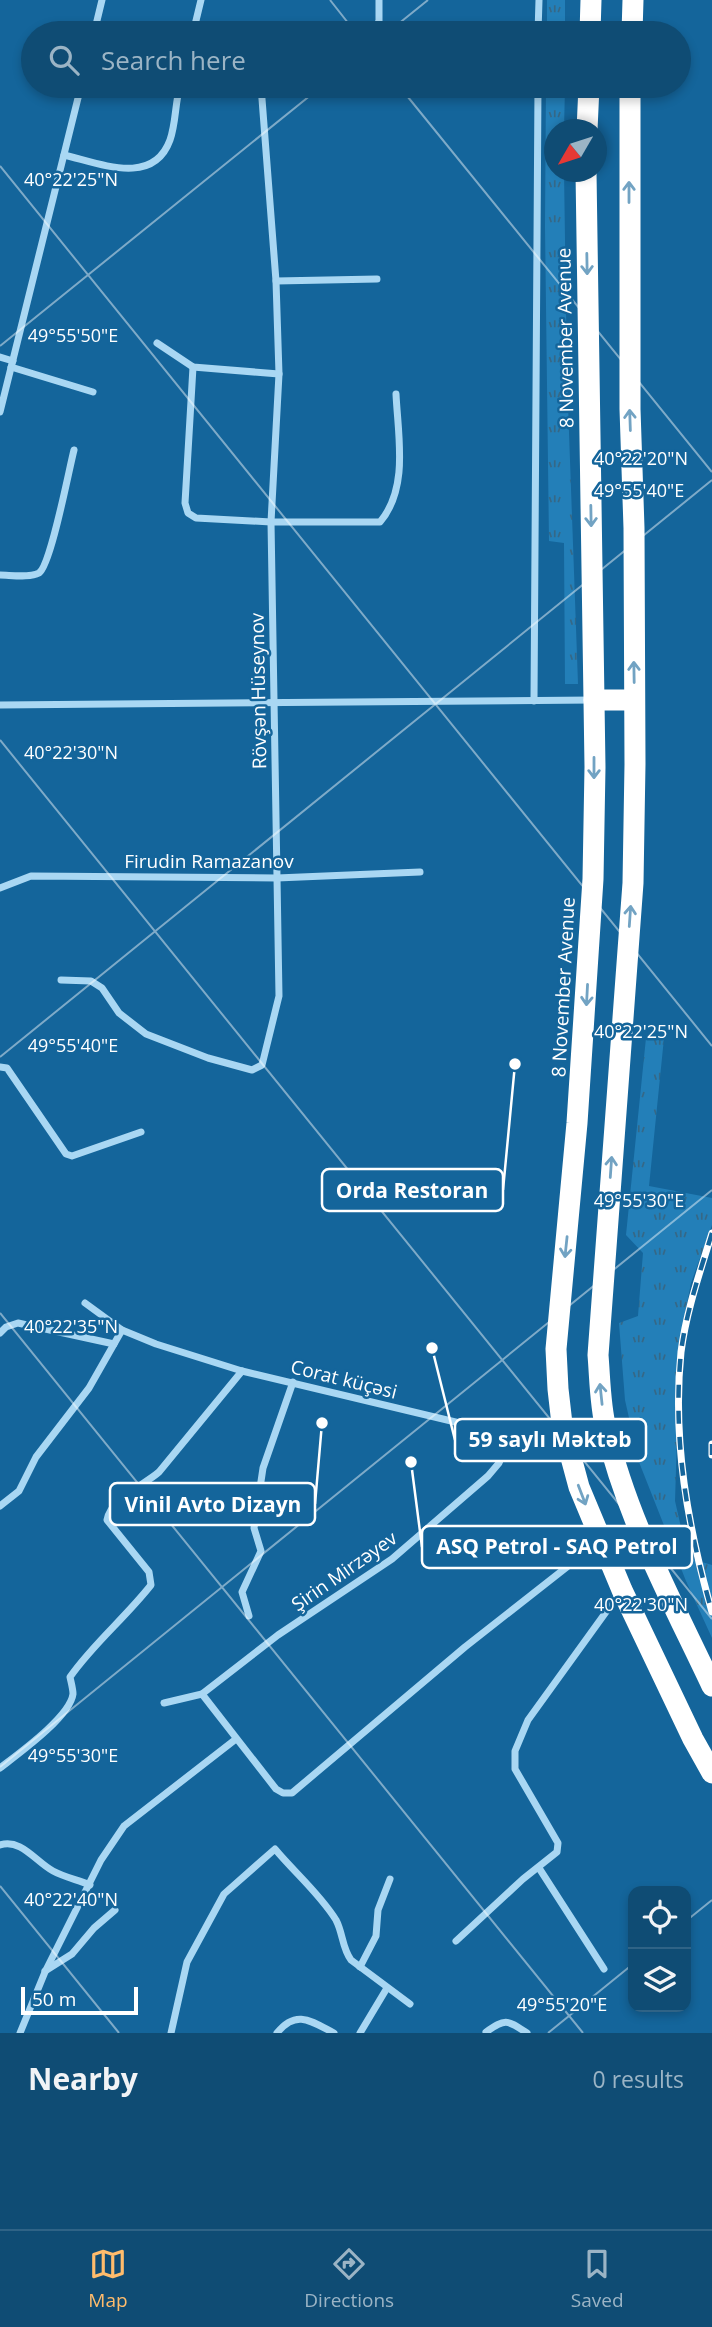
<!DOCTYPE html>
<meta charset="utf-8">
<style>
body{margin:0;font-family:"Open Sans",sans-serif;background:#1d567c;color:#f1f3f6}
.controls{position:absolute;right:21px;bottom:21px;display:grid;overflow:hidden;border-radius:14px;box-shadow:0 4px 10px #0003}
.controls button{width:63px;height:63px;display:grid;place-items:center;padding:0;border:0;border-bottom:2px solid #2f6386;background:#0f4c74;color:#f1f3f6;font:35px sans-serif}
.compass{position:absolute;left:544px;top:119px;width:63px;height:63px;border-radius:50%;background:#0f4c74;box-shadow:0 4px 10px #0003;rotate:231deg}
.scale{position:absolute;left:21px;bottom:18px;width:117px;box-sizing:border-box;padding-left:7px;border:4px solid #fff;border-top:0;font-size:19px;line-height:24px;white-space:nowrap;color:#fff;-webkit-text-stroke:5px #14659b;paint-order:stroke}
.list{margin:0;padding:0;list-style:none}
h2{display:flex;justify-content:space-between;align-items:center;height:91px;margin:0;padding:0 28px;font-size:30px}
h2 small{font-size:23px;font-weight:400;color:#9bb4c5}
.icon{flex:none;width:38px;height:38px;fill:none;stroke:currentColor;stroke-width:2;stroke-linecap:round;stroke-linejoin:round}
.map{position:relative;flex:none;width:712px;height:2033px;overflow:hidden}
.search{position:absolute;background:#0f4c74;box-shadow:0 4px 10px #0003;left:21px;right:21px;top:21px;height:77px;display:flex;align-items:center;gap:18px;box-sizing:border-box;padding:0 24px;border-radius:38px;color:#9bb4c5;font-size:26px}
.sheet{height:196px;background:#0f4c74}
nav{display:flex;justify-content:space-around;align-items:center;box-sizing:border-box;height:98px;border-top:2px solid #2f6386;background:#0f4c74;font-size:19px;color:#9bb4c5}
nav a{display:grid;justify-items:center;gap:4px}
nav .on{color:#ffbc6c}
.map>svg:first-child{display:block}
.grass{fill:url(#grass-tufts)}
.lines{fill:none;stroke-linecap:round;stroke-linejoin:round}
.street{stroke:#a9d7f3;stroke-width:7}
.highway{stroke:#fff;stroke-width:21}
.rail-casing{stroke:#fff;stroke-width:7}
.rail{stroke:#14659b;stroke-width:4.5;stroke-dasharray:13;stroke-linecap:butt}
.oneway{stroke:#72a3c3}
.ticks{fill:none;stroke:#fff;stroke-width:2;stroke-opacity:0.45}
.labels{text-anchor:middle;stroke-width:5;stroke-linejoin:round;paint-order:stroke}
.street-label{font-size:19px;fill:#fff;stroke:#14659b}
.ticks-label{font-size:18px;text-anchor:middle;fill:#fff;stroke:#14659b;stroke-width:5;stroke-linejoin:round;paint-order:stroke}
.leader{fill:none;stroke:#fff;stroke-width:2.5}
.callout-dot{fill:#fff;stroke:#14659b;stroke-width:2.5}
.callout{fill:#14659b;stroke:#fff;stroke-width:2.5}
.callout-label{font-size:21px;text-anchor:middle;font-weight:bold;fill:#fff}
</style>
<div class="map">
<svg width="712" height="2033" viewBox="0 0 712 2033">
<defs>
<pattern id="grass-tufts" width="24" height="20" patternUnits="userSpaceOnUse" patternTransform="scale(1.75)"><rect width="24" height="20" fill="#237fb8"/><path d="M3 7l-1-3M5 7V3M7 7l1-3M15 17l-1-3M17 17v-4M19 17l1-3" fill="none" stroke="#356887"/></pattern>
</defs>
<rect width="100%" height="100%" fill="#14659b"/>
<g class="grass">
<rect x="547" y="0" width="18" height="33"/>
<path d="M 546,86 L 565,86 L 564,129 L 554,130 L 554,172 L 564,172 L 567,377 L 578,684 L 565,684 L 564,543 L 549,541 L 545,226 Z"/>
<path d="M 646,1038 L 664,1038 L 649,1186 L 712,1198 L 712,1225 L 691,1283 L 680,1338 L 675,1501 L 688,1558 L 712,1565 L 712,1638 L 686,1581 L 639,1462 L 625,1400 L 619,1323 L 638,1316 L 643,1253 L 626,1235 Z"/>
</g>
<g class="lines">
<g class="street">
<path d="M 94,33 L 102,0"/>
<path d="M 193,33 L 201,0"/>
<path d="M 372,33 L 379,21 L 379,0"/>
<path d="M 538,33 L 539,0"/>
<path d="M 64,155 C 99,163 153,187 170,140 C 176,123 175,103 180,86"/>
<path d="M 276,281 L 377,279"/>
<path d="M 157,343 L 193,367 L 279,374"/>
<path d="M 0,357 L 13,361"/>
<path d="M 11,367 L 93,392"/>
<path d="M 193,367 L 185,503 L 188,513 L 196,518 L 271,522 L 380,522 C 409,488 398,436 396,394"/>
<path d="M 0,412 L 81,86"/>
<path d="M 0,575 C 10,575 30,578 39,573 C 51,565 69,469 74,450"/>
<path d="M 534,701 L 538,86"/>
<path d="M 0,705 L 593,700"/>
<path d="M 0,888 L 31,876 L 277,878 L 420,872"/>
<path d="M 61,980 L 91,981 L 102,988 L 119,1013 L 146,1034 L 208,1058 L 252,1070 L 262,1065 L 279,996 L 271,522 L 279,374 L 276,281 L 261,86"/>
<path d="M 0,1067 L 7,1068 L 66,1154 L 72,1156 L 141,1132"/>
<path d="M 85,1303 L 122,1330 L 156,1344 L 242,1371 L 468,1425 L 513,1430 L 558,1424"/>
<path d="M 0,1333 L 6,1327 L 18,1323 L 114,1344"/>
<path d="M 0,1506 L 19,1491 L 36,1457 L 89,1388 L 122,1330"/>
<path d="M 249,1616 L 242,1592 L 261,1551 L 254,1528 L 263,1468 L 293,1382"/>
<path d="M 202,1694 L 276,1789 L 283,1793 L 292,1793 L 465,1647 L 600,1541"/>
<path d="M 164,1703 L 202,1694 L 278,1635 L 392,1559 L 488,1476 L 499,1463 L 513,1430"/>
<path d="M 0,1768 C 18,1754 70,1717 73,1694 C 73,1689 71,1682 70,1677 C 93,1644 125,1618 151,1585 L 149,1572 L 107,1520 C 111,1498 143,1486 159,1472 L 242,1371"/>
<path d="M 0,1845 C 21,1838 36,1862 53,1871 C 64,1877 78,1880 90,1885"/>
<path d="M 539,1868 L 604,1969"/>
<path d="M 456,1941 L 523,1879 L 557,1852 L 558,1843 L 515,1769 L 515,1751 L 528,1720 L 619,1594"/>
<path d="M 360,1967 L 376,1936 L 378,1910 L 390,1879"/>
<path d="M 45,1971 L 72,1954 L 94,1928 L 115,1910"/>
<path d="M 486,2032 C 506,2018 507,2020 527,2033"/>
<path d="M 20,2033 L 45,1972 L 101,1860 L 124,1826 L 236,1739"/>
<path d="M 171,2033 L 187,1962 L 224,1894 L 275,1849 C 295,1873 320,1894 336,1920 C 343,1933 342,1948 351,1960 L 410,2004"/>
<path d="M 277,2033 C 296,2009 311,2021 334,2033"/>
<path d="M 360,2033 L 387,1988"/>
</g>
<g class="highway">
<path d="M 590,33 L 591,0"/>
<path d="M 632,33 L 633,0"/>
<path d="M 630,86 L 630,409 L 634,528 L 635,764 L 633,883 L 598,1355 C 600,1379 600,1405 606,1429 C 627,1519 673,1603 712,1686"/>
<path d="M 587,130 L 589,86"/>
<path d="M 586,172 L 595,767 L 593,879 L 577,1123 L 556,1349 L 558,1389 L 562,1424 L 579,1487 L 622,1590 L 693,1739 L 712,1773"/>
<path d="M 594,700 L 634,700"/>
</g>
<g class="rail-casing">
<g id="rail">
<path d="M 712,1233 C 700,1272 686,1312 681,1352 C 672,1440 688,1528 712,1612"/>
<path d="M 712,1444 L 712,1455"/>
</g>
</g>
<use href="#rail" class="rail"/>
</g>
<defs><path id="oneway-shaft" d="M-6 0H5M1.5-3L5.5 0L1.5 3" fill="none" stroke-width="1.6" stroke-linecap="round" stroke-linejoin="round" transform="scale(1.75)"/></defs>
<g class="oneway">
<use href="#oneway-shaft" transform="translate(629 192) rotate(-90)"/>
<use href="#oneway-shaft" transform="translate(587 264) rotate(89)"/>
<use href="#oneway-shaft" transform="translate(630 420) rotate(-92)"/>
<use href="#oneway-shaft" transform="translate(591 516) rotate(89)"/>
<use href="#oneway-shaft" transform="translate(634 672) rotate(-91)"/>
<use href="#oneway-shaft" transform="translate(594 768) rotate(90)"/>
<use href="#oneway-shaft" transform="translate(630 916) rotate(-86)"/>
<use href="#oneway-shaft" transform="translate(587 995) rotate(93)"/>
<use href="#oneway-shaft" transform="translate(611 1167) rotate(-86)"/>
<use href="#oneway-shaft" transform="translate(566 1247) rotate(96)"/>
<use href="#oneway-shaft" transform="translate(601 1394) rotate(-96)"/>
<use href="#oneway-shaft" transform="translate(582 1495) rotate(69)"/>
</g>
<path class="ticks" d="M 330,0 L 356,33M 387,33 L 428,0M 399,86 L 712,472M 0,166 L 712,1046M 0,346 L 322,86M 0,740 L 712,1619M 0,1057 L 712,480M 0,1313 L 583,2033M 0,1767 L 712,1190M 0,1886 L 119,2033M 686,1921 L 712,1900M 548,2033 L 633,1964"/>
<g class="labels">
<g class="street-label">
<text transform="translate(565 338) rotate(-91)" y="7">8 November Avenue</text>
<text transform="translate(258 691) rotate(-91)" y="7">Rövşən Hüseynov</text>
<text x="209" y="868">Firudin Ramazanov</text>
<text transform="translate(563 987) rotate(-87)" y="7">8 November Avenue</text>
<text transform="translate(344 1379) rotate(14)" y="7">Corat küçəsi</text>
<text transform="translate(344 1571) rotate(-35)" y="7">Şirin Mirzəyev</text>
</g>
</g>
<g class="ticks-label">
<text x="71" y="186">40°22'25"N</text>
<text x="73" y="342">49°55'50"E</text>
<text x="641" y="465">40°22'20"N</text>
<text x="639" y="497">49°55'40"E</text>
<text x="71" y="759">40°22'30"N</text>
<text x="641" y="1038">40°22'25"N</text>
<text x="73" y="1052">49°55'40"E</text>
<text x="639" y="1207">49°55'30"E</text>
<text x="71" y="1333">40°22'35"N</text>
<text x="641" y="1611">40°22'30"N</text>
<text x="73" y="1762">49°55'30"E</text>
<text x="71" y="1906">40°22'40"N</text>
<text x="562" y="2011">49°55'20"E</text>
</g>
<path class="leader" d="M515 1064L503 1190M432 1348L455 1440M322 1423L315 1504M411 1462L422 1547"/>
<g class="callout-dot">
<circle cx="515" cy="1064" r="7"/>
<circle cx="432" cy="1348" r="7"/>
<circle cx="322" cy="1423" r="7"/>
<circle cx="411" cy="1462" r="7"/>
</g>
<g class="callout">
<rect x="322" y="1169" width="181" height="42" rx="7"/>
<rect x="455" y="1419" width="191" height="42" rx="7"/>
<rect x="110" y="1483" width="205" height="42" rx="7"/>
<rect x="422" y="1526" width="270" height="42" rx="7"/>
</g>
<g class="callout-label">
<text x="412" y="1198">Orda Restoran</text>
<text x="550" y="1447">59 saylı Məktəb</text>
<text x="213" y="1512">Vinil Avto Dizayn</text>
<text x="557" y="1554">ASQ Petrol - SAQ Petrol</text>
</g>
</svg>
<div class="controls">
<button><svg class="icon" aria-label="locate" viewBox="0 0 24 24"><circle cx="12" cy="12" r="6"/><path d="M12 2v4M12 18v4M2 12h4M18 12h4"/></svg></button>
<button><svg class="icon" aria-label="layers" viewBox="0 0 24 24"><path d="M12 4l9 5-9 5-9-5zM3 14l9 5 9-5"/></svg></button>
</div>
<svg class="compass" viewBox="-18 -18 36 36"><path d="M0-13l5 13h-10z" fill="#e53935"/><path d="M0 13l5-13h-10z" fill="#9bb4c5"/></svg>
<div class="scale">50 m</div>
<div class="search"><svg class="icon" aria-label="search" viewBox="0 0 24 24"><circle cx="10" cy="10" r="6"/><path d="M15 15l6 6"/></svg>Search here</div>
</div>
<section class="sheet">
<h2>Nearby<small>0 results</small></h2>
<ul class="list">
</ul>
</section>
<nav>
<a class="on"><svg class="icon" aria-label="map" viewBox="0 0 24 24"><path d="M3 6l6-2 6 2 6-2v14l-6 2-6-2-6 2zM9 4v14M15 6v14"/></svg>Map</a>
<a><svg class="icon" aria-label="directions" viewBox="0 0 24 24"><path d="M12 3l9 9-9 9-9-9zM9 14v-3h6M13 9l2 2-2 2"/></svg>Directions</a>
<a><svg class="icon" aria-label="saved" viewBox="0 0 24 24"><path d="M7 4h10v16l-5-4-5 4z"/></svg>Saved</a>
</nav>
